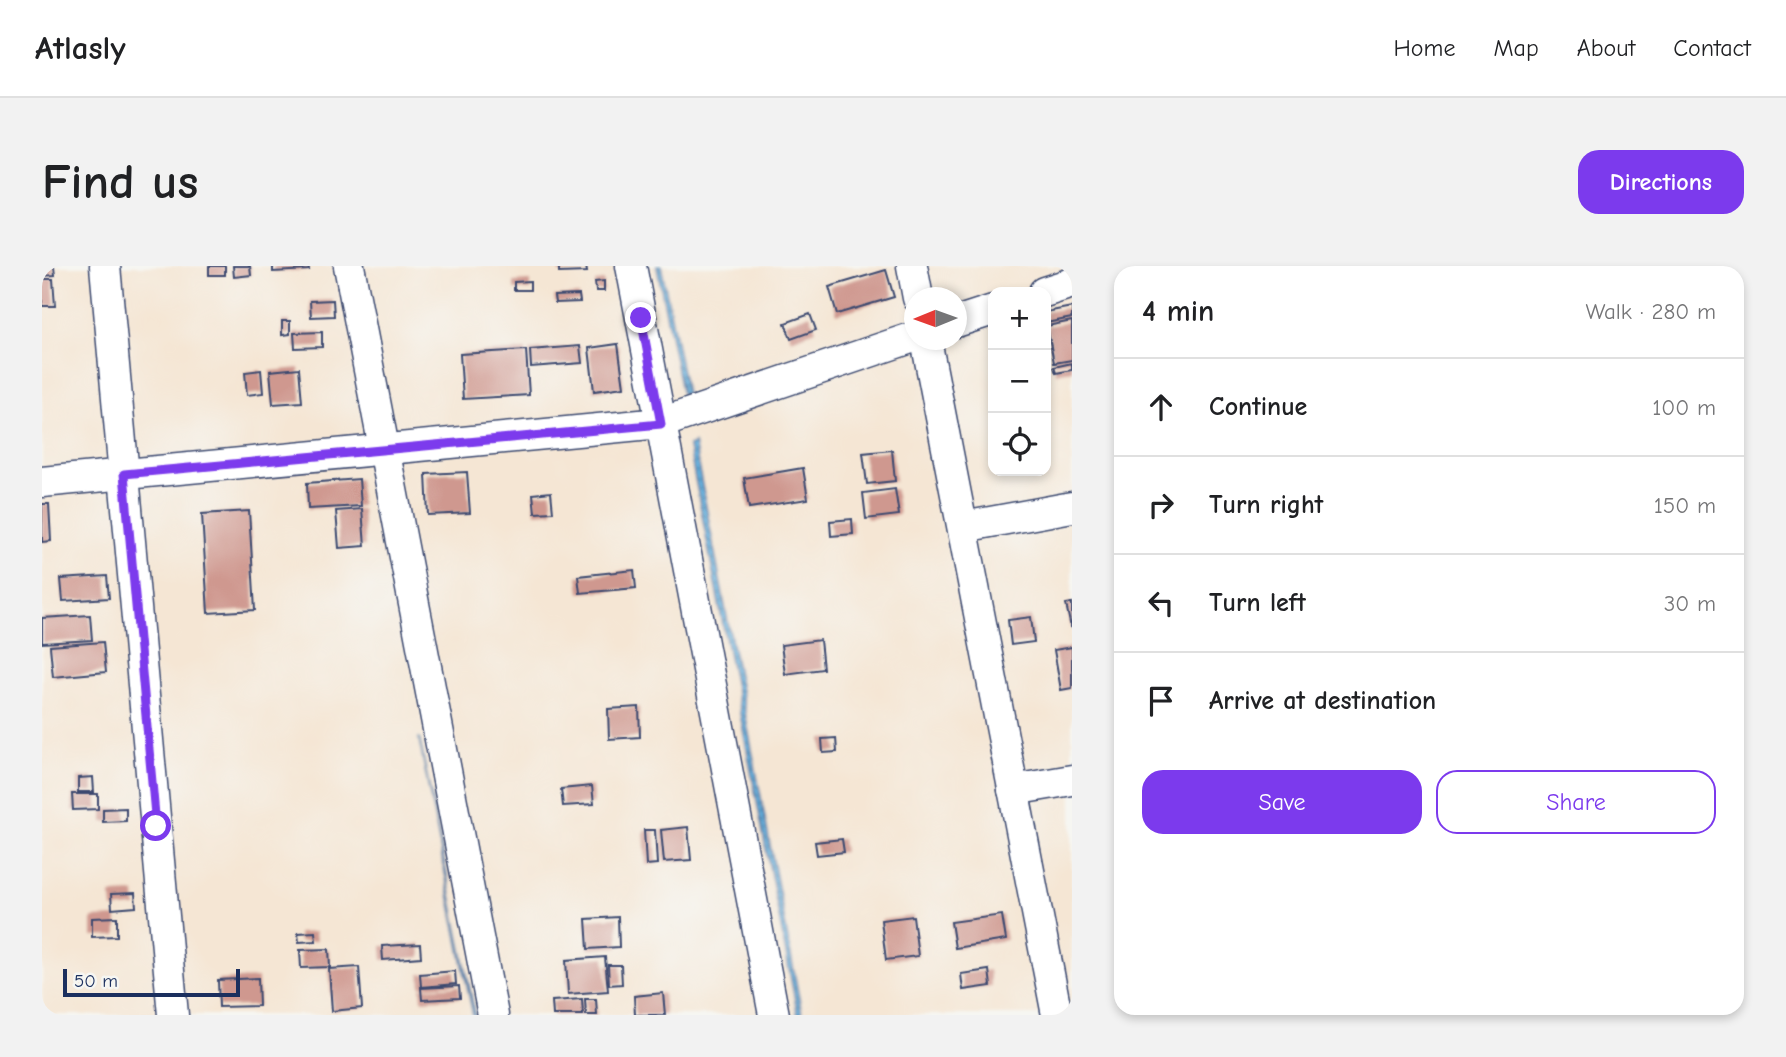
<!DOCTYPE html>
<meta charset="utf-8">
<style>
body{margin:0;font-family:"Comic Neue",sans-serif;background:#f2f2f2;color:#202124}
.controls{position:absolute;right:21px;top:21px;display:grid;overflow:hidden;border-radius:14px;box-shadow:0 4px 10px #0003}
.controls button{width:63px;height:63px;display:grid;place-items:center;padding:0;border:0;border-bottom:2px solid #e0e0e0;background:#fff;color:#202124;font:35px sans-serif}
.compass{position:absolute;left:862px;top:21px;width:63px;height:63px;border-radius:50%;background:#fff;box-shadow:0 4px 10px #0003;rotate:269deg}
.scale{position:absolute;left:21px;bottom:18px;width:177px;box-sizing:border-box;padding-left:7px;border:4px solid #1b2f5e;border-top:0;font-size:19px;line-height:24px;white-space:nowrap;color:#1b2f5e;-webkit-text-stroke:5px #f6f6f2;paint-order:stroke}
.stop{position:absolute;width:21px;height:21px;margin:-16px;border:5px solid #7c3aed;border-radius:50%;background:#fff}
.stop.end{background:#7c3aed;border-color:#fff;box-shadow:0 2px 7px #0008}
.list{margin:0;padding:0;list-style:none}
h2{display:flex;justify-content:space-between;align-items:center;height:91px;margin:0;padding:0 28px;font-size:30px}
h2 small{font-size:23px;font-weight:400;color:#757577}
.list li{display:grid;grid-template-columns:46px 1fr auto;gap:21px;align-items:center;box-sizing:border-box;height:98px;padding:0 28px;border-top:2px solid #e0e0e0}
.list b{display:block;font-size:26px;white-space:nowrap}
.list em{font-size:23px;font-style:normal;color:#757577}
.actions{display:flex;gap:14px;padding:21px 28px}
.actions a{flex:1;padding:16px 0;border:2px solid #7c3aed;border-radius:21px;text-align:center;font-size:24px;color:#7c3aed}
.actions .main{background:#7c3aed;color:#fff}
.icon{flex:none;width:38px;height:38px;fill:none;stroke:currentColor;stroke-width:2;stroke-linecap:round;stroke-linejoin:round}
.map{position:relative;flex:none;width:1030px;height:749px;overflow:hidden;border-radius:21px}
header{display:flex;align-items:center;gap:42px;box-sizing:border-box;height:98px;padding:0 35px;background:#fff;border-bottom:2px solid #e0e0e0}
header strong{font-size:33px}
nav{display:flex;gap:38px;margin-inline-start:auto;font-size:24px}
.intro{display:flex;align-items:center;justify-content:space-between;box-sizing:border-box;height:168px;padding:0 42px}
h1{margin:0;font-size:49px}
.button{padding:18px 32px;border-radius:21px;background:#7c3aed;color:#fff;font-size:24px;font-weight:700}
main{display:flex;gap:42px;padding:0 42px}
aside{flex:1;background:#fff;border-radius:21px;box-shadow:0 4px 10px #0003}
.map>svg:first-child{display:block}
.water{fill:url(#water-rules);stroke:#4474a2;stroke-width:2}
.building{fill:#cf988f}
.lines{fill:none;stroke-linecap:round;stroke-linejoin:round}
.minor-casing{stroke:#3c4a70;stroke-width:33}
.minor{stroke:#fff;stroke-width:30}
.route{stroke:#7c3aed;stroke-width:9}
</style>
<header>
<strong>Atlasly</strong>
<nav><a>Home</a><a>Map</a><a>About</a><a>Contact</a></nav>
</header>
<div class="intro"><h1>Find us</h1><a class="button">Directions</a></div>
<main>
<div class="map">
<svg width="1030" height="749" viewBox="0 0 1030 749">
<defs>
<pattern id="water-rules" width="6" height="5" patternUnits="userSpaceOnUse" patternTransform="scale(1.75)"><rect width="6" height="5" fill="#6cb9e6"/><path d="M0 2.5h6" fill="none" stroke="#5897be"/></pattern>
</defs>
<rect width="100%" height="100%" fill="#f6f6f2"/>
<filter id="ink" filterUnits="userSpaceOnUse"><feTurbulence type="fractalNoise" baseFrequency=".0143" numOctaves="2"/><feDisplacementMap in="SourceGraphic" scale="14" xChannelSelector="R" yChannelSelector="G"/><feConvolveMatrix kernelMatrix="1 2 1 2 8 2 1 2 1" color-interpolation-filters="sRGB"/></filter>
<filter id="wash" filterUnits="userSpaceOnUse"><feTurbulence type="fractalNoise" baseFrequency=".00686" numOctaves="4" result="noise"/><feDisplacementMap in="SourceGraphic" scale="28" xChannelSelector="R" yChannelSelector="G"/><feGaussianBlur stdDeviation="1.57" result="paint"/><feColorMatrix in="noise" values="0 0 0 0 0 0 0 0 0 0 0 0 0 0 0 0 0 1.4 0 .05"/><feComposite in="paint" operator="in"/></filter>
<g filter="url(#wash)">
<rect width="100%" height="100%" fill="#f5e6d4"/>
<g class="water">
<path d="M 615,0 L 619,0 L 644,128 L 640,129 Z"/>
<path d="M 652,178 L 760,749 L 756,749 L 647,180 Z"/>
<path d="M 377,472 L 433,749 L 431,749 Z"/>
</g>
<g id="blocks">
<g class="building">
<path d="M 0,0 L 12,0 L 13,9 L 0,10 Z"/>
<rect x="167" y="0" width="16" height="9"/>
<path d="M 191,0 L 208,0 L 209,9 L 192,11 Z"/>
<path d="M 231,0 L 266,0 L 267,4 L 231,6 Z"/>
<path d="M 517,0 L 544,0 L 545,6 L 517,7 Z"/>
<path d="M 844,4 L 852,31 L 795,48 L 787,21 Z"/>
<path d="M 0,13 L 11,13 L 13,40 L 0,40 Z"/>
<path d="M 488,15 L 488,24 L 472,24 L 472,16 Z"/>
<path d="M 562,15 L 562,25 L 554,25 L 553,16 Z"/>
<path d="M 537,29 L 538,36 L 513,37 L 512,30 Z"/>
<path d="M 291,34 L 292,50 L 269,51 L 268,35 Z"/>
<path d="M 1030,41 L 1030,52 L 1004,57 L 1004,46 Z"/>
<path d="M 768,48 L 774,64 L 749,73 L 743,57 Z"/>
<path d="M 240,55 L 248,55 L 248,68 L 240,69 Z"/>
<path d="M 1030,55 L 1030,94 L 1012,97 L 1005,60 Z"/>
<path d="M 280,66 L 280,81 L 253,82 L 252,67 Z"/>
<path d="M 576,78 L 582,121 L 552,125 L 547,82 Z"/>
<path d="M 538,80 L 540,97 L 489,101 L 488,84 Z"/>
<path d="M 484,84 L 487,129 L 421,133 L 418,88 Z"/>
<path d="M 1030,97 L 1030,104 L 1014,107 L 1012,101 Z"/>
<path d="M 257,102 L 260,136 L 231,138 L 228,105 Z"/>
<path d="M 219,104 L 221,127 L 205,129 L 203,106 Z"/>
<path d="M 850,184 L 853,215 L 825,218 L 821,187 Z"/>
<path d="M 761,202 L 766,233 L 707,242 L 702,212 Z"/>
<path d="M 425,206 L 428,247 L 386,249 L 384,208 Z"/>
<path d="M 317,213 L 319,240 L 266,243 L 265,217 Z"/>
<path d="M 853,223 L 857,249 L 824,253 L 821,227 Z"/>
<path d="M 509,226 L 511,246 L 493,247 L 491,228 Z"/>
<path d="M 0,238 L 7,238 L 9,275 L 0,276 Z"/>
<path d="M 320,243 L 323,280 L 297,282 L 294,245 Z"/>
<path d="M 207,245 L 213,344 L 166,347 L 160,248 Z"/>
<path d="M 810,253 L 811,268 L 789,270 L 788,255 Z"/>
<path d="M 592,304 L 594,322 L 538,327 L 536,310 Z"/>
<path d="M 65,310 L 67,332 L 21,335 L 19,313 Z"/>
<path d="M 1030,337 L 1030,362 L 1029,362 L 1024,338 Z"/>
<path d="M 48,349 L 50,374 L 0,377 L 0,352 Z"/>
<path d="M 989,351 L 992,376 L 969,379 L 966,354 Z"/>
<path d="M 778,374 L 781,403 L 743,408 L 739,379 Z"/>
<path d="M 61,376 L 64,406 L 11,411 L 8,380 Z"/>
<path d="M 1030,381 L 1030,422 L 1019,424 L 1012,384 Z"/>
<path d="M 597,441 L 598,471 L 567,473 L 566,443 Z"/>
<path d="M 794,472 L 795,486 L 781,487 L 780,473 Z"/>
<path d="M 51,511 L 52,526 L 36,526 L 36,512 Z"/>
<path d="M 550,520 L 552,538 L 521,540 L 519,523 Z"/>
<path d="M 30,528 L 56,528 L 56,543 L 31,544 Z"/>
<path d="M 84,542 L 84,555 L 61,556 L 61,543 Z"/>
<path d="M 646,561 L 649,594 L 622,596 L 619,564 Z"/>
<path d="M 602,564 L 613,564 L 615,598 L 604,599 Z"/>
<path d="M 800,573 L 802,586 L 775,589 L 773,576 Z"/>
<path d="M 93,627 L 94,641 L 70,643 L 69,628 Z"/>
<path d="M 960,649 L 964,674 L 913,682 L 909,656 Z"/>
<path d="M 871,650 L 876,690 L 844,694 L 839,654 Z"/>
<path d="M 75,651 L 75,670 L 50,671 L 50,652 Z"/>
<path d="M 576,651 L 577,681 L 546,683 L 544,653 Z"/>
<path d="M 273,666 L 274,675 L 257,676 L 256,667 Z"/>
<path d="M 378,678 L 379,691 L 341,694 L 340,680 Z"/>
<path d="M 287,683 L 288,701 L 259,702 L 258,684 Z"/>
<path d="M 563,691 L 566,725 L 526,728 L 524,694 Z"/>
<path d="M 566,699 L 579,699 L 580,718 L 567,719 Z"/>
<path d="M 317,701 L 320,742 L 290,745 L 287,703 Z"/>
<path d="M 947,704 L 949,720 L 921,724 L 919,708 Z"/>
<path d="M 413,705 L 414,718 L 379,721 L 378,708 Z"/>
<path d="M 216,712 L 217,740 L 177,741 L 176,714 Z"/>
<path d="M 417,720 L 418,732 L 380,734 L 379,722 Z"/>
<path d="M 621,727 L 623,749 L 593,749 L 592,730 Z"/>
<path d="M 540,733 L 541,749 L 511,749 L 510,735 Z"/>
<path d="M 543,733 L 554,733 L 555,749 L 544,749 Z"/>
</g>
</g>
</g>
<g filter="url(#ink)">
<use href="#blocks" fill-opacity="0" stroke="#3c4a70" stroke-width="2"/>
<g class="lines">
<g class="minor-casing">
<g id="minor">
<path d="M 63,0 L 131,749"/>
<path d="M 307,0 L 451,749"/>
<path d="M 589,0 L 732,749"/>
<path d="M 870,0 L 876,32"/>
<path d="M 1002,26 L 1030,17"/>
<path d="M 914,56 L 951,44"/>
<path d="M 884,74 L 1015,749"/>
<path d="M 0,216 L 619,157 L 872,71"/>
<path d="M 921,261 L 1030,241"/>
<path d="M 971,524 L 1030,514"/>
</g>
</g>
<use href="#minor" class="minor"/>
</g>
</g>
<g class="lines" filter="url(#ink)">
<path class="route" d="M 114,560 L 82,208 L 619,158 L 599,52"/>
</g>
</svg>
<div class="controls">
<button>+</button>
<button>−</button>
<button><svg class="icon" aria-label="locate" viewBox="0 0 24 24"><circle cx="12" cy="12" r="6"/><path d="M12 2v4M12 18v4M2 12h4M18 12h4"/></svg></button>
</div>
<svg class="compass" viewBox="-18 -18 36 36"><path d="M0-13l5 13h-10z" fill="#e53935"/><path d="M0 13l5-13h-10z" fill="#757577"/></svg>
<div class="scale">50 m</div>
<div class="stop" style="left:114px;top:560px"></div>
<div class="stop end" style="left:599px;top:52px"></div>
</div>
<aside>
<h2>4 min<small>Walk · 280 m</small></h2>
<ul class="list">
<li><svg class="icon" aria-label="ahead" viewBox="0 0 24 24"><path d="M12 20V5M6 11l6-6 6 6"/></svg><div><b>Continue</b></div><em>100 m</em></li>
<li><svg class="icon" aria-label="right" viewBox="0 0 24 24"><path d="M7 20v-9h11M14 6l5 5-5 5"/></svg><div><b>Turn right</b></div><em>150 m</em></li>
<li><svg class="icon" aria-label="left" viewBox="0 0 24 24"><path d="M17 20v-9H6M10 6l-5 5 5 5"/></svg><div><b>Turn left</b></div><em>30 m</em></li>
<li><svg class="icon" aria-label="arrive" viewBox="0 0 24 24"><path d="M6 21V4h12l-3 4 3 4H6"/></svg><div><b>Arrive at destination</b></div></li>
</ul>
<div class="actions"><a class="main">Save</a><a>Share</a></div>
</aside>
</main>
